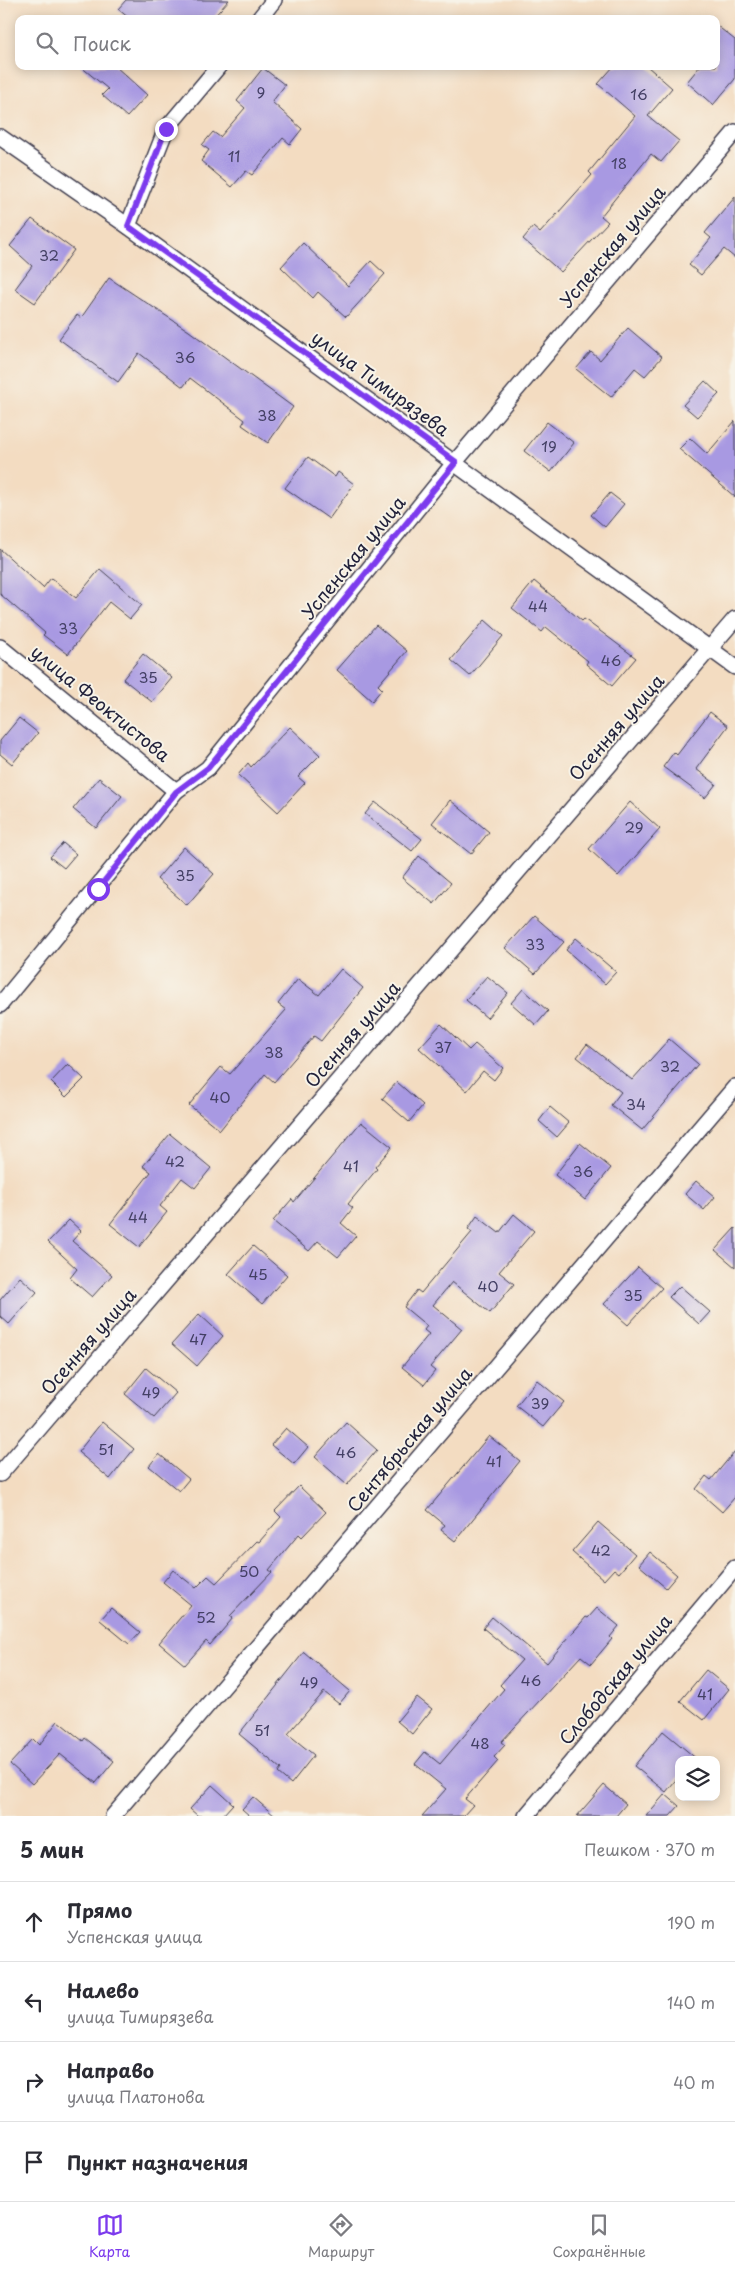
<!DOCTYPE html>
<html lang="ru">
<meta charset="utf-8">
<style>
body{margin:0;font-family:"Playpen Sans",sans-serif;background:#f2f2f3;color:#2b2b33}
.controls{position:absolute;right:15px;bottom:15px;display:grid;overflow:hidden;border-radius:10px;box-shadow:0 2px 12px #0003}
.controls button{width:45px;height:45px;display:grid;place-items:center;padding:0;border:0;border-bottom:1px solid #e1e1e2;background:#fff;color:#2b2b33;font:25px sans-serif}
.stop{position:absolute;width:15px;height:15px;margin:-11px;border:4px solid #7c3aed;border-radius:50%;background:#fff}
.stop.end{background:#7c3aed;border-color:#fff;box-shadow:0 1px 5px #0008}
.list{margin:0;padding:0;list-style:none}
h2{display:flex;justify-content:space-between;align-items:center;height:65px;margin:0;padding:0 20px;font-size:21px}
h2 small{font-size:16px;font-weight:400;color:#7c7c81}
.list li{display:grid;grid-template-columns:32px 1fr auto;gap:15px;align-items:center;box-sizing:border-box;height:80px;padding:0 20px;border-top:1px solid #e1e1e2}
.list b{display:block;font-size:19px;white-space:nowrap}
.list p{margin:0;font-size:16px;white-space:nowrap;color:#7c7c81}
.list em{font-size:16px;font-style:normal;color:#7c7c81}
.icon{flex:none;width:28px;height:28px;fill:none;stroke:currentColor;stroke-width:2;stroke-linecap:round;stroke-linejoin:round}
.map{position:relative;flex:none;width:735px;height:1816px;overflow:hidden}
.search{position:absolute;background:#fff;box-shadow:0 2px 12px #0003;left:15px;right:15px;top:15px;height:55px;display:flex;align-items:center;gap:12px;box-sizing:border-box;padding:0 18px;border-radius:10px;color:#7c7c81;font-size:19px}
.sheet{height:385px;background:#fff}
nav{display:flex;justify-content:space-around;align-items:center;box-sizing:border-box;height:70px;border-top:1px solid #e1e1e2;background:#fff;font-size:14px;color:#7c7c81}
nav a{display:grid;justify-items:center;gap:2px}
nav .on{color:#7c3aed}
.map>svg:first-child{display:block}
.building{fill:#a899e2}
.lines{fill:none;stroke-linecap:round;stroke-linejoin:round}
.street-casing{stroke:#413e4f;stroke-width:18}
.street{stroke:#fff;stroke-width:15}
.route{stroke:#7c3aed;stroke-width:6}
.labels{text-anchor:middle;stroke-width:4;stroke-linejoin:round;paint-order:stroke}
.number-label{font-size:15px;fill:#444065}
.street-label{font-size:18px;fill:#22223b;stroke:#f7f3e8}
</style>
<div class="map">
<svg width="735" height="1816" viewBox="0 0 735 1816">
<rect width="100%" height="100%" fill="#f7f3e8"/>
<filter id="ink" filterUnits="userSpaceOnUse"><feTurbulence type="fractalNoise" baseFrequency=".02" numOctaves="2"/><feDisplacementMap in="SourceGraphic" scale="10" xChannelSelector="R" yChannelSelector="G"/><feConvolveMatrix kernelMatrix="1 2 1 2 8 2 1 2 1" color-interpolation-filters="sRGB"/></filter>
<filter id="wash" filterUnits="userSpaceOnUse"><feTurbulence type="fractalNoise" baseFrequency=".0096" numOctaves="4" result="noise"/><feDisplacementMap in="SourceGraphic" scale="20" xChannelSelector="R" yChannelSelector="G"/><feGaussianBlur stdDeviation="1.12" result="paint"/><feColorMatrix in="noise" values="0 0 0 0 0 0 0 0 0 0 0 0 0 0 0 0 0 1.4 0 .05"/><feComposite in="paint" operator="in"/></filter>
<g filter="url(#wash)">
<rect width="100%" height="100%" fill="#f3dcc1"/>
<g id="blocks">
<g class="building">
<path d="M 126,0 L 229,0 L 212,19 L 130,19 L 118,9 Z"/>
<path d="M 716,25 L 735,40 L 735,79 L 713,105 L 687,82 L 700,66 L 716,66 Z"/>
<path d="M 80,66 L 115,66 L 147,95 L 127,117 L 102,95 L 108,89 Z"/>
<path d="M 614,66 L 647,66 L 672,88 L 648,116 L 679,141 L 661,162 L 651,154 L 601,216 L 608,222 L 561,272 L 523,239 L 533,227 L 540,233 L 592,175 L 589,172 L 635,116 L 598,84 Z"/>
<path d="M 263,68 L 285,85 L 272,102 L 302,129 L 290,144 L 283,138 L 252,175 L 246,171 L 232,187 L 201,161 L 209,150 L 202,145 L 213,132 L 220,137 L 245,108 L 237,101 Z"/>
<path d="M 735,197 L 735,258 L 724,249 L 701,275 L 689,265 L 711,238 L 705,233 Z"/>
<path d="M 32,219 L 74,250 L 35,303 L 15,289 L 32,266 L 10,246 Z"/>
<path d="M 303,243 L 348,286 L 371,261 L 385,274 L 346,317 L 318,292 L 313,298 L 281,267 Z"/>
<path d="M 109,278 L 189,331 L 293,407 L 268,443 L 242,425 L 245,420 L 190,378 L 183,387 L 139,353 L 118,382 L 59,339 L 77,315 L 81,318 Z"/>
<path d="M 628,328 L 662,357 L 645,376 L 635,368 L 611,397 L 576,369 L 591,352 L 600,360 Z"/>
<path d="M 705,381 L 719,394 L 697,417 L 683,405 Z"/>
<path d="M 735,421 L 735,497 L 679,449 L 690,438 L 707,454 Z"/>
<path d="M 547,422 L 574,443 L 551,472 L 524,451 Z"/>
<path d="M 308,457 L 335,477 L 338,472 L 354,484 L 329,519 L 285,488 Z"/>
<path d="M 610,493 L 624,504 L 605,527 L 591,515 Z"/>
<path d="M 0,549 L 43,588 L 51,578 L 76,598 L 100,569 L 142,605 L 130,619 L 109,602 L 68,654 L 43,635 L 45,633 L 0,594 Z"/>
<path d="M 534,581 L 582,621 L 584,619 L 636,658 L 612,686 L 586,664 L 588,661 L 546,627 L 542,632 L 512,608 Z"/>
<path d="M 485,620 L 503,636 L 470,676 L 451,660 Z"/>
<path d="M 376,625 L 407,651 L 378,685 L 382,689 L 372,701 L 337,670 Z"/>
<path d="M 143,654 L 172,678 L 152,702 L 123,679 Z"/>
<path d="M 710,712 L 728,726 L 696,769 L 716,784 L 705,798 L 663,767 L 674,752 L 677,755 Z"/>
<path d="M 19,718 L 38,733 L 12,764 L 0,754 L 0,741 Z"/>
<path d="M 290,727 L 320,755 L 298,777 L 305,783 L 278,812 L 238,775 L 248,763 L 251,767 Z"/>
<path d="M 99,778 L 122,796 L 96,828 L 73,809 Z"/>
<path d="M 450,800 L 489,832 L 471,854 L 432,823 Z"/>
<path d="M 375,802 L 422,839 L 412,851 L 365,814 Z"/>
<path d="M 630,802 L 660,829 L 618,876 L 589,849 Z"/>
<path d="M 63,843 L 76,854 L 64,868 L 50,857 Z"/>
<path d="M 184,847 L 214,874 L 187,905 L 157,879 Z"/>
<path d="M 419,856 L 451,883 L 434,904 L 402,878 Z"/>
<path d="M 534,916 L 564,942 L 535,974 L 505,948 Z"/>
<path d="M 576,938 L 616,972 L 605,984 L 566,950 Z"/>
<path d="M 341,969 L 363,988 L 321,1041 L 314,1036 L 274,1082 L 265,1074 L 220,1130 L 189,1105 L 221,1067 L 230,1074 L 286,1010 L 278,1004 L 298,979 L 319,995 Z"/>
<path d="M 487,976 L 508,993 L 487,1018 L 466,1000 Z"/>
<path d="M 523,989 L 548,1011 L 536,1025 L 511,1003 Z"/>
<path d="M 441,1024 L 469,1050 L 475,1044 L 503,1068 L 494,1080 L 483,1071 L 467,1091 L 419,1048 Z"/>
<path d="M 669,1039 L 698,1064 L 642,1130 L 611,1105 L 621,1092 L 577,1057 L 587,1044 L 632,1080 Z"/>
<path d="M 68,1064 L 84,1079 L 66,1097 L 51,1082 Z"/>
<path d="M 397,1082 L 423,1105 L 409,1122 L 382,1099 Z"/>
<path d="M 550,1107 L 569,1123 L 557,1137 L 539,1121 Z"/>
<path d="M 361,1122 L 392,1147 L 375,1167 L 377,1169 L 348,1204 L 353,1208 L 341,1223 L 356,1236 L 338,1257 L 318,1241 L 309,1251 L 273,1221 L 292,1199 L 294,1202 Z"/>
<path d="M 170,1134 L 211,1168 L 195,1188 L 182,1178 L 160,1206 L 167,1212 L 139,1247 L 110,1224 L 151,1172 L 143,1166 Z"/>
<path d="M 580,1143 L 611,1168 L 585,1200 L 555,1175 Z"/>
<path d="M 696,1181 L 715,1197 L 704,1210 L 685,1194 Z"/>
<path d="M 514,1214 L 534,1231 L 499,1272 L 514,1284 L 490,1313 L 452,1282 L 433,1305 L 462,1329 L 430,1367 L 435,1371 L 424,1385 L 402,1367 L 429,1334 L 424,1330 L 427,1326 L 404,1307 L 417,1290 L 421,1293 L 472,1232 L 468,1229 L 477,1216 L 499,1233 Z"/>
<path d="M 69,1220 L 81,1231 L 72,1241 L 112,1275 L 92,1297 L 70,1278 L 77,1269 L 48,1242 Z"/>
<path d="M 735,1228 L 735,1267 L 715,1250 Z"/>
<path d="M 253,1246 L 287,1275 L 262,1304 L 228,1274 Z"/>
<path d="M 638,1267 L 662,1288 L 628,1325 L 604,1304 Z"/>
<path d="M 20,1277 L 37,1292 L 9,1324 L 0,1316 L 0,1300 Z"/>
<path d="M 680,1286 L 710,1312 L 699,1324 L 669,1297 Z"/>
<path d="M 199,1314 L 223,1336 L 197,1366 L 172,1344 Z"/>
<path d="M 146,1368 L 176,1393 L 154,1418 L 125,1394 Z"/>
<path d="M 537,1380 L 564,1402 L 543,1427 L 516,1406 Z"/>
<path d="M 102,1422 L 134,1449 L 110,1479 L 78,1452 Z"/>
<path d="M 346,1422 L 377,1450 L 347,1485 L 315,1457 Z"/>
<path d="M 286,1428 L 308,1447 L 294,1464 L 271,1445 Z"/>
<path d="M 489,1436 L 520,1461 L 455,1541 L 441,1530 L 445,1525 L 427,1510 Z"/>
<path d="M 735,1451 L 735,1497 L 722,1512 L 696,1489 L 706,1476 L 711,1480 Z"/>
<path d="M 159,1454 L 189,1479 L 179,1491 L 149,1466 Z"/>
<path d="M 299,1486 L 326,1512 L 302,1537 L 299,1534 L 269,1570 L 272,1572 L 230,1616 L 233,1618 L 210,1645 L 206,1641 L 185,1665 L 159,1643 L 191,1605 L 163,1582 L 173,1570 L 196,1588 L 208,1576 L 216,1583 L 257,1541 L 259,1542 L 281,1517 L 275,1511 Z"/>
<path d="M 598,1522 L 635,1554 L 619,1573 L 614,1569 L 604,1580 L 572,1552 Z"/>
<path d="M 650,1552 L 677,1575 L 666,1588 L 639,1565 Z"/>
<path d="M 111,1608 L 140,1632 L 129,1644 L 100,1620 Z"/>
<path d="M 597,1608 L 619,1626 L 610,1637 L 612,1639 L 591,1664 L 581,1656 L 501,1742 L 505,1745 L 494,1757 L 498,1761 L 465,1799 L 473,1805 L 463,1816 L 422,1816 L 446,1789 L 415,1764 L 425,1752 L 440,1764 L 504,1689 L 500,1685 L 522,1660 L 483,1628 L 492,1617 L 547,1663 L 586,1617 L 588,1618 Z"/>
<path d="M 304,1652 L 350,1691 L 339,1704 L 324,1692 L 288,1734 L 314,1755 L 291,1784 L 278,1773 L 281,1769 L 239,1734 Z"/>
<path d="M 706,1670 L 729,1689 L 704,1720 L 680,1701 Z"/>
<path d="M 417,1697 L 432,1709 L 412,1734 L 397,1721 Z"/>
<path d="M 58,1721 L 83,1741 L 85,1738 L 114,1761 L 96,1783 L 60,1754 L 32,1784 L 10,1764 L 33,1739 L 39,1745 Z"/>
<path d="M 663,1731 L 698,1760 L 679,1760 L 679,1776 L 666,1792 L 634,1766 Z"/>
<path d="M 212,1785 L 233,1804 L 222,1816 L 198,1816 L 190,1809 Z"/>
<path d="M 604,1785 L 626,1804 L 616,1816 L 577,1816 Z"/>
<path d="M 665,1794 L 679,1806 L 670,1816 L 646,1816 Z"/>
<path d="M 253,1797 L 275,1816 L 250,1816 L 242,1809 Z"/>
</g>
</g>
</g>
<g filter="url(#ink)">
<use href="#blocks" fill-opacity="0" stroke="#413e4f" stroke-width="1"/>
<g class="lines">
<g class="street-casing">
<g id="street">
<path d="M 259,19 L 274,0"/>
<path d="M 0,137 L 128,226 L 735,667"/>
<path d="M 128,226 L 166,129 L 219,66"/>
<path d="M 0,647 L 176,791"/>
<path d="M 0,1005 L 176,791 L 208,768 L 455,462 L 735,132"/>
<path d="M 0,1474 L 735,619"/>
<path d="M 113,1816 L 735,1087"/>
<path d="M 526,1816 L 735,1568"/>
</g>
</g>
<use href="#street" class="street"/>
</g>
</g>
<g class="lines" filter="url(#ink)">
<path class="route" d="M 98,889 L 176,792 L 208,768 L 456,462 L 128,226 L 166,129"/>
</g>
<g class="labels">
<g class="number-label">
<text x="261" y="98">9</text>
<text x="639" y="100">16</text>
<text x="234" y="162">11</text>
<text x="619" y="169">18</text>
<text x="49" y="261">32</text>
<text x="185" y="363">36</text>
<text x="267" y="421">38</text>
<text x="549" y="452">19</text>
<text x="538" y="612">44</text>
<text x="68" y="634">33</text>
<text x="611" y="666">46</text>
<text x="148" y="683">35</text>
<text x="634" y="833">29</text>
<text x="185" y="881">35</text>
<text x="535" y="950">33</text>
<text x="443" y="1053">37</text>
<text x="274" y="1058">38</text>
<text x="670" y="1072">32</text>
<text x="220" y="1103">40</text>
<text x="636" y="1110">34</text>
<text x="175" y="1167">42</text>
<text x="351" y="1172">41</text>
<text x="583" y="1177">36</text>
<text x="138" y="1223">44</text>
<text x="258" y="1280">45</text>
<text x="488" y="1292">40</text>
<text x="633" y="1301">35</text>
<text x="198" y="1345">47</text>
<text x="151" y="1398">49</text>
<text x="540" y="1409">39</text>
<text x="106" y="1455">51</text>
<text x="346" y="1458">46</text>
<text x="494" y="1467">41</text>
<text x="601" y="1556">42</text>
<text x="249" y="1577">50</text>
<text x="206" y="1623">52</text>
<text x="531" y="1686">46</text>
<text x="309" y="1688">49</text>
<text x="705" y="1700">41</text>
<text x="262" y="1736">51</text>
<text x="480" y="1749">48</text>
</g>
<g class="street-label">
<text transform="translate(613 247) rotate(-50)" y="6">Успенская улица</text>
<text transform="translate(380 384) rotate(36)" y="6">улица Тимирязева</text>
<text transform="translate(354 558) rotate(-51)" y="6">Успенская улица</text>
<text transform="translate(100 704) rotate(39)" y="6">улица Феоктистова</text>
<text transform="translate(617 728) rotate(-49)" y="6">Осенняя улица</text>
<text transform="translate(353 1035) rotate(-49)" y="6">Осенняя улица</text>
<text transform="translate(89 1342) rotate(-49)" y="6">Осенняя улица</text>
<text transform="translate(410 1440) rotate(-50)" y="6">Сентябрьская улица</text>
<text transform="translate(616 1680) rotate(-50)" y="6">Слободская улица</text>
</g>
</g>
</svg>
<div class="controls">
<button><svg class="icon" aria-label="layers" viewBox="0 0 24 24"><path d="M12 4l9 5-9 5-9-5zM3 14l9 5 9-5"/></svg></button>
</div>
<div class="stop" style="left:98px;top:889px"></div>
<div class="stop end" style="left:166px;top:129px"></div>
<div class="search"><svg class="icon" aria-label="search" viewBox="0 0 24 24"><circle cx="10" cy="10" r="6"/><path d="M15 15l6 6"/></svg>Поиск</div>
</div>
<section class="sheet">
<h2>5 мин<small>Пешком · 370 m</small></h2>
<ul class="list">
<li><svg class="icon" aria-label="ahead" viewBox="0 0 24 24"><path d="M12 20V5M6 11l6-6 6 6"/></svg><div><b>Прямо</b><p>Успенская улица</p></div><em>190 m</em></li>
<li><svg class="icon" aria-label="left" viewBox="0 0 24 24"><path d="M17 20v-9H6M10 6l-5 5 5 5"/></svg><div><b>Налево</b><p>улица Тимирязева</p></div><em>140 m</em></li>
<li><svg class="icon" aria-label="right" viewBox="0 0 24 24"><path d="M7 20v-9h11M14 6l5 5-5 5"/></svg><div><b>Направо</b><p>улица Платонова</p></div><em>40 m</em></li>
<li><svg class="icon" aria-label="arrive" viewBox="0 0 24 24"><path d="M6 21V4h12l-3 4 3 4H6"/></svg><div><b>Пункт назначения</b></div></li>
</ul>
</section>
<nav>
<a class="on"><svg class="icon" aria-label="map" viewBox="0 0 24 24"><path d="M3 6l6-2 6 2 6-2v14l-6 2-6-2-6 2zM9 4v14M15 6v14"/></svg>Карта</a>
<a><svg class="icon" aria-label="directions" viewBox="0 0 24 24"><path d="M12 3l9 9-9 9-9-9zM9 14v-3h6M13 9l2 2-2 2"/></svg>Маршрут</a>
<a><svg class="icon" aria-label="saved" viewBox="0 0 24 24"><path d="M7 4h10v16l-5-4-5 4z"/></svg>Сохранённые</a>
</nav>
